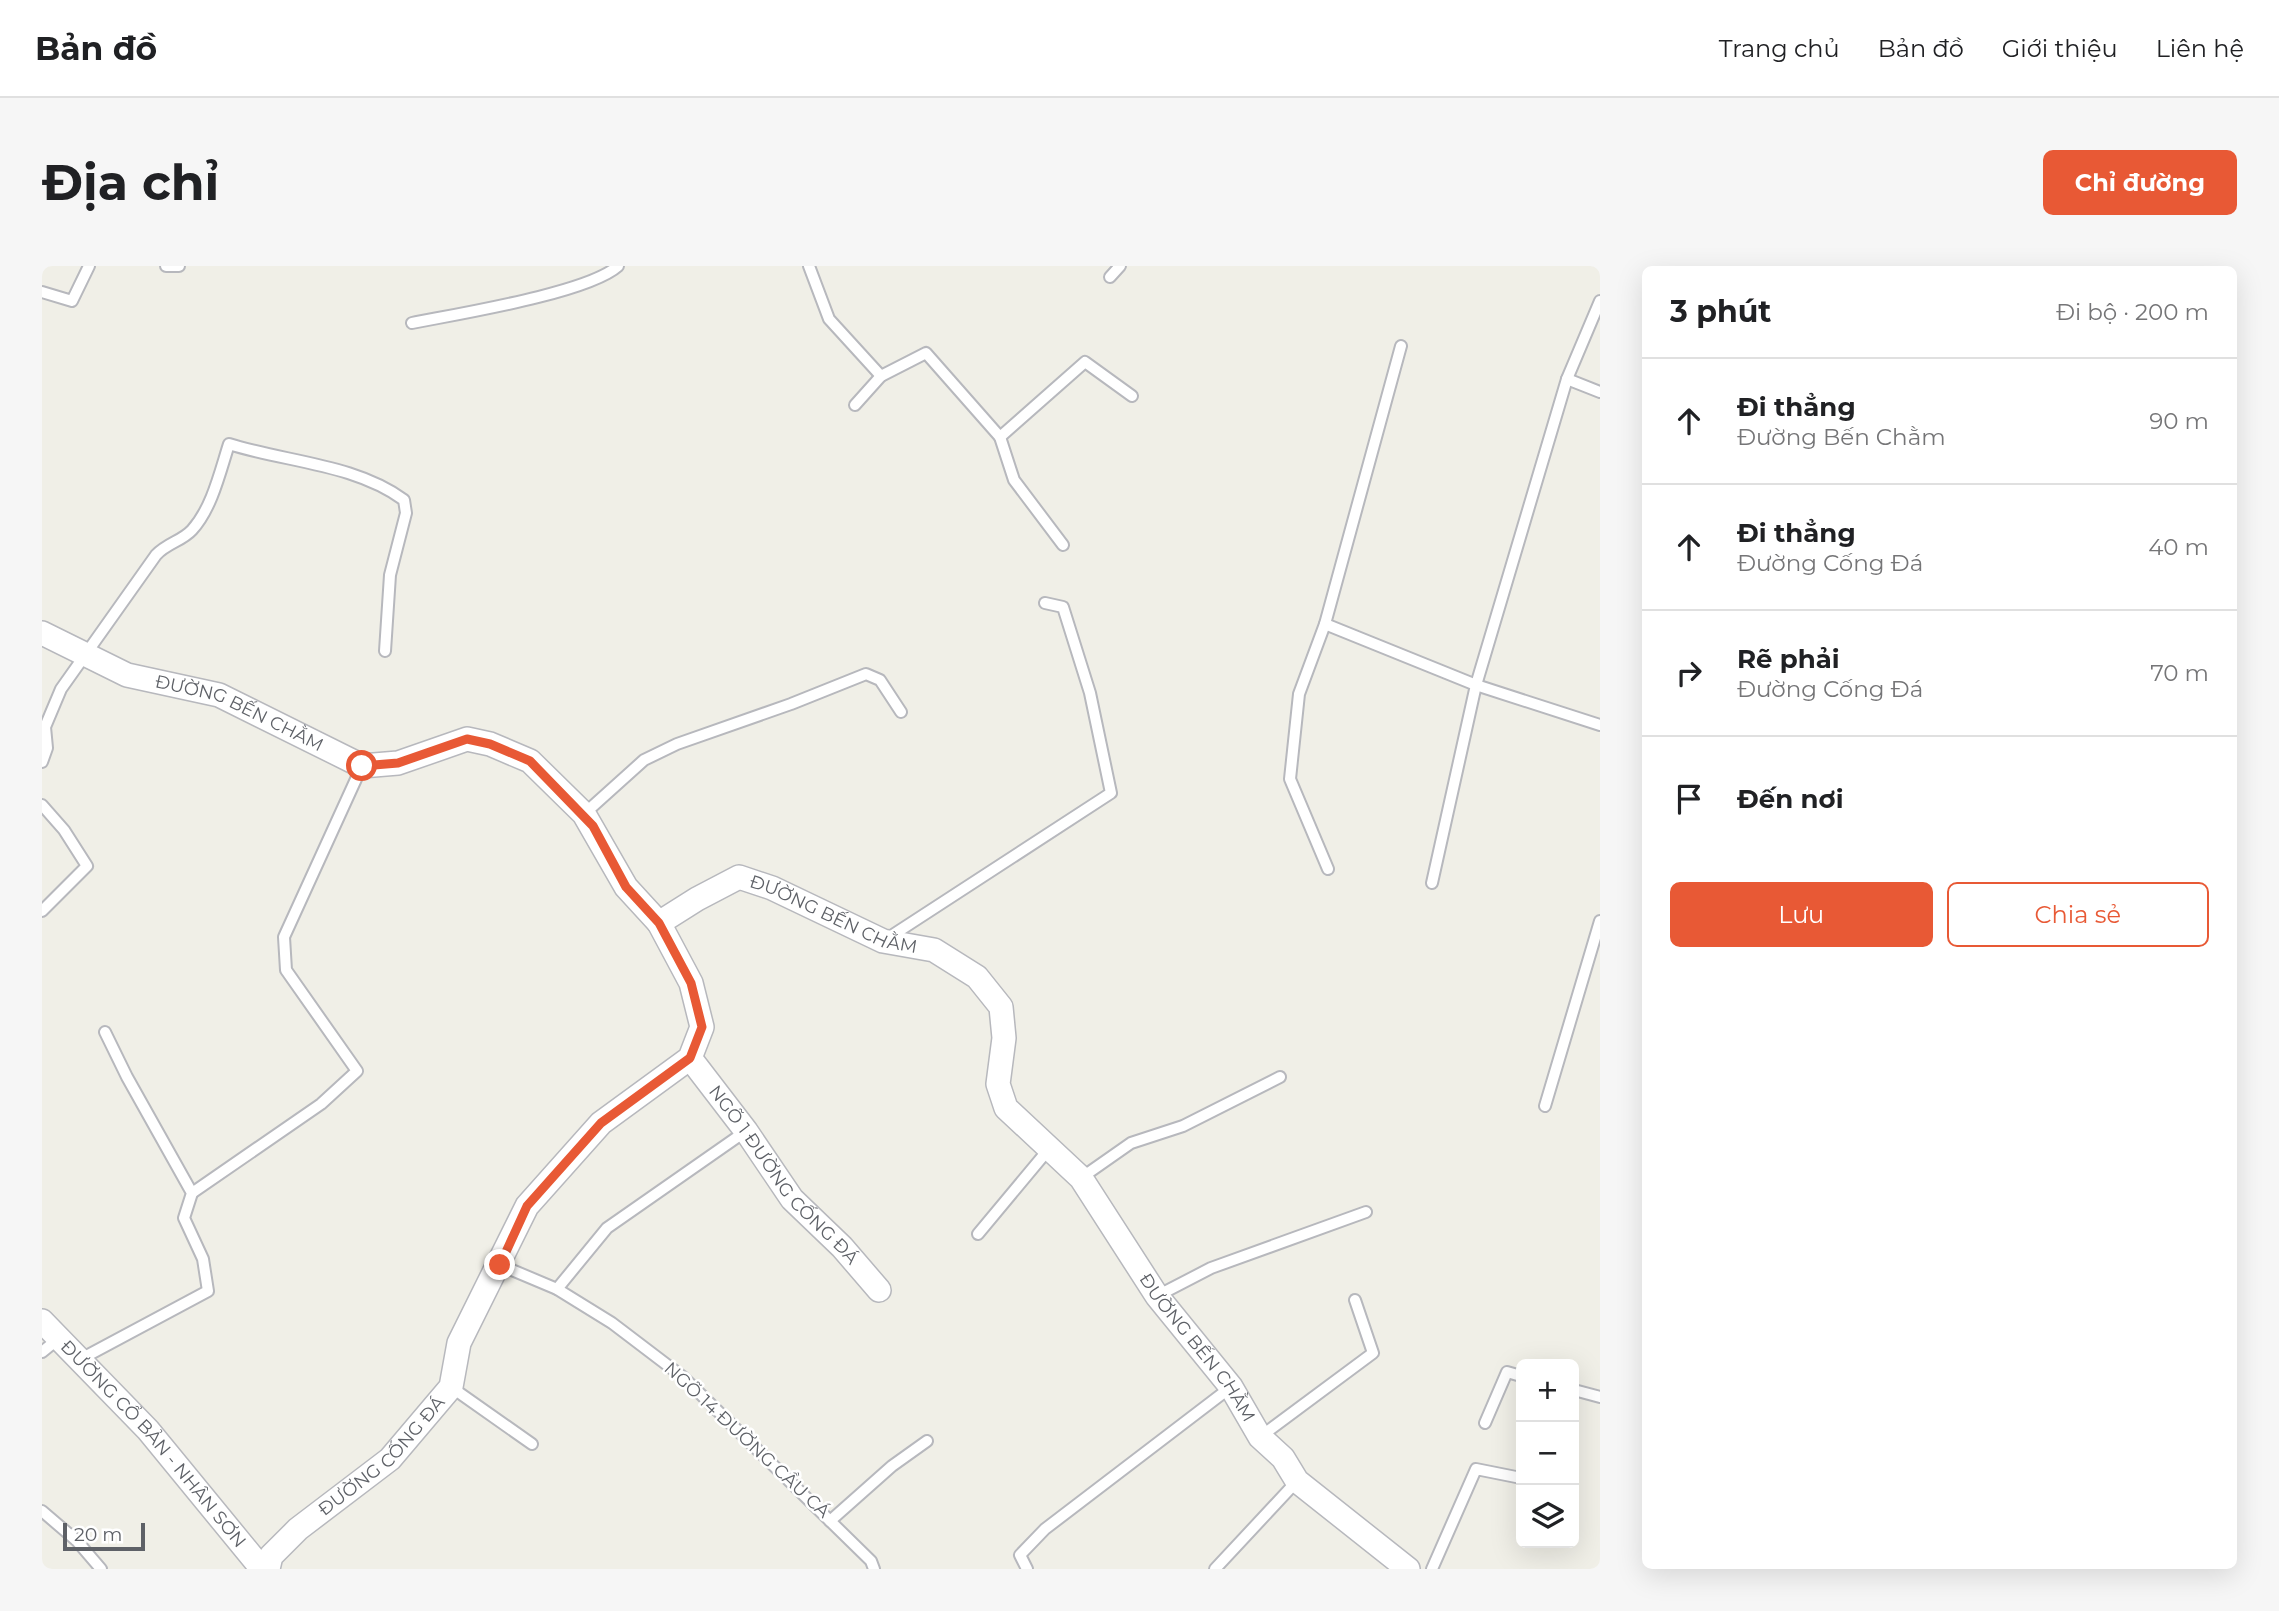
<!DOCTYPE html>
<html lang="vi">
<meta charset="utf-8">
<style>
body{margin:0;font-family:Montserrat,sans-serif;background:#f6f6f6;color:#202124}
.controls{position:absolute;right:21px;bottom:21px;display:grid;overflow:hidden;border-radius:10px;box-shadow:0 7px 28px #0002}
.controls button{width:63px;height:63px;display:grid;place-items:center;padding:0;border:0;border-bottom:2px solid #e0e0e0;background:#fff;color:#202124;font:35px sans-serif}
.scale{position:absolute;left:21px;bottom:18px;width:82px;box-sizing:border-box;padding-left:7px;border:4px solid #5e6167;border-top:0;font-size:19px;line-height:24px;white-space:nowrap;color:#5e6167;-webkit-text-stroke:5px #fff;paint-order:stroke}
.stop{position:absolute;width:21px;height:21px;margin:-16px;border:5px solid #e85935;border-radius:50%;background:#fff}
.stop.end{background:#e85935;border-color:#fff;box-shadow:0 2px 7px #0008}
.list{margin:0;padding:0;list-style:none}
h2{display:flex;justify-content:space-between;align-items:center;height:91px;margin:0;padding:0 28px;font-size:30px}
h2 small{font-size:23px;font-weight:400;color:#757577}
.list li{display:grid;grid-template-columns:46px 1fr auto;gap:21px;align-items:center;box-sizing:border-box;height:126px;padding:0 28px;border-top:2px solid #e0e0e0}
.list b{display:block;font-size:26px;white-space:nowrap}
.list p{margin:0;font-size:23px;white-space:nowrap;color:#757577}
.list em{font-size:23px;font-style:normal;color:#757577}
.actions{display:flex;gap:14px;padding:21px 28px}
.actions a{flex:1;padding:16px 0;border:2px solid #e85935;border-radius:10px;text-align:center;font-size:24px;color:#e85935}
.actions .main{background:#e85935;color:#fff}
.icon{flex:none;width:38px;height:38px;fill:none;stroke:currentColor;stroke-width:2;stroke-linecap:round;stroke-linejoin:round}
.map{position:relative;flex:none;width:1558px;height:1303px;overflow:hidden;border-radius:10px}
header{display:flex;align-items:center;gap:42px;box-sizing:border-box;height:98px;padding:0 35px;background:#fff;border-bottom:2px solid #e0e0e0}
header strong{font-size:33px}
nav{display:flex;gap:38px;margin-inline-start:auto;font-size:24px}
.intro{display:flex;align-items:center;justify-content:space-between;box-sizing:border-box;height:168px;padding:0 42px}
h1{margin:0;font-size:49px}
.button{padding:18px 32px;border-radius:10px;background:#e85935;color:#fff;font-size:24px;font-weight:700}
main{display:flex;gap:42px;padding:0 42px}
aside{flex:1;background:#fff;border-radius:10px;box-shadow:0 7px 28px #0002}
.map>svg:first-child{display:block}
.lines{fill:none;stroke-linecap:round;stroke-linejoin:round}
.lane-casing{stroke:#b7b8bd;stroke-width:14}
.street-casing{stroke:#b7b8bd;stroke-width:26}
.lane{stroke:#fff;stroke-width:10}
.street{stroke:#fff;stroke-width:23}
.route{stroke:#e85935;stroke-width:9}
.labels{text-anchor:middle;stroke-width:5;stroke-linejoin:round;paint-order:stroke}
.street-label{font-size:18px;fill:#5e6167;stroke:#fff}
</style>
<header>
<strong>Bản đồ</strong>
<nav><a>Trang chủ</a><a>Bản đồ</a><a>Giới thiệu</a><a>Liên hệ</a></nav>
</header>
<div class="intro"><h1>Địa chỉ</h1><a class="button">Chỉ đường</a></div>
<main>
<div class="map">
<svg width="1558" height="1303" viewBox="0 0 1558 1303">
<rect width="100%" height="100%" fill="#f0efe7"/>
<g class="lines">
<g class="lane-casing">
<g id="lane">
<path d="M 124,0 L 137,0"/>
<path d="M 767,0 L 787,53 L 839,110"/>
<path d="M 1068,11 L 1078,0"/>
<path d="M 0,26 L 30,35 L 47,0"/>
<path d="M 370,57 C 415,48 546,27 576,0"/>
<path d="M 1359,80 L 1283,358 L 1434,419 L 1558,459"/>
<path d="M 1525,113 L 1558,126"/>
<path d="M 813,139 L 839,110 L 884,87 L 958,171 L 1043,96 L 1090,130"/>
<path d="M 958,171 L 972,214 L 1021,279"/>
<path d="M 1283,358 L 1257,428 L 1248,513 L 1286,603"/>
<path d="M 0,496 L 5,482 L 3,461 L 19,423 L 114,289 C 125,277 140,275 150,264 C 170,242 178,206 187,178 C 244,196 313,198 362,234 L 364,247 L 348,309 L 343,385"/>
<path d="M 0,539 L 22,564 L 45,600 L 0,645"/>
<path d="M 542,548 L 602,494 L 635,478 L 749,438 L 824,408 L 838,414 L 859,446"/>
<path d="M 1390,617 L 1434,419 L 1525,113 L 1558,35"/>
<path d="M 843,674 L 1069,527 L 1048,427 L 1021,341 L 1003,337"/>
<path d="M 1503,840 L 1558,655"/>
<path d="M 1039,912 L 1089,877 L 1141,860 L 1238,811"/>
<path d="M 150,927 L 279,838 L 315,805 L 244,704 L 242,671 L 320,500"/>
<path d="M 936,968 L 1006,884"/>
<path d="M 458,999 L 515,1023 L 570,1057 L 641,1111 L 829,1295 L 832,1303"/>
<path d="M 515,1023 L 565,962 L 704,865"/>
<path d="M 1115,1030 L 1169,1002 L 1324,946"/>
<path d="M 0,1086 L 16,1073"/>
<path d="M 37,1094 L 166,1025 L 161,993 L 142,952 L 150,927 L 85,811 L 63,766"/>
<path d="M 409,1121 L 490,1178"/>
<path d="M 1532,1124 L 1558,1131"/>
<path d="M 1443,1157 L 1465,1106 L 1479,1110"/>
<path d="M 1218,1171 L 1331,1087 L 1313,1034"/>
<path d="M 0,1245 L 35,1275 L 59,1303"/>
<path d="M 788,1255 L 850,1200 L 885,1175"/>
<path d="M 985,1303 L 978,1289 L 1003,1263 L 1189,1121"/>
<path d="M 1173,1303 L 1255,1215"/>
<path d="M 1390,1303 L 1434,1203 L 1479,1212"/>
</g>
</g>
<g class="street-casing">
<g id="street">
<path id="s1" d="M 0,367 L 85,409 L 177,429 L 320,500 L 356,497 L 425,473 L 448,478 L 488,495 L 542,548 L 584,621 L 617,657 L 655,633 L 697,611 L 730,622 L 841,675 L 892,684 L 935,711 L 959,741 L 962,772 L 956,818 L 964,842 L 1039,912 L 1115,1030 L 1189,1121 L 1218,1171 L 1241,1192 L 1255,1215 L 1366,1303"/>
<path id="s2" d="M 648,792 L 704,865 L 750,933 L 800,981 L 837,1024"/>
<path id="s3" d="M 0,1055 L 106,1164 L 220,1303"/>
<path id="s4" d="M 226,1303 L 229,1290 L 256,1263 L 348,1193 L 409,1121 L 417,1077 L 485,940 L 559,857 L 648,792 L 660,761 L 649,717 L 617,657"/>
</g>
</g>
<use href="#lane" class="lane"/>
<use href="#street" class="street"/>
</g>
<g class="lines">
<path class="route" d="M 320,500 L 356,497 L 425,473 L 448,478 L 488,495 L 551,560 L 584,621 L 617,657 L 649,717 L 660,761 L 648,792 L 559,857 L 485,940 L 458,999"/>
</g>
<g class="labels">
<g class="street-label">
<text dy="6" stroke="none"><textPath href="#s1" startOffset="214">ĐƯỜNG BẾN CHẰM</textPath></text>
<text dy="6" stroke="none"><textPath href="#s1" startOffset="928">ĐƯỜNG BẾN CHẰM</textPath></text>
<text dy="6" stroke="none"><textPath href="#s2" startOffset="150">NGÕ 1 ĐƯỜNG CỐNG ĐÁ</textPath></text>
<text dy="6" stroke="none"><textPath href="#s1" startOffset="1536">ĐƯỜNG BẾN CHẰM</textPath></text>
<text transform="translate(705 1174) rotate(43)" y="6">NGÕ 14 ĐƯỜNG CẦU CÁ</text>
<text dy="6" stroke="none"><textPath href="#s3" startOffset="166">ĐƯỜNG CỔ BẢN - NHÂN SƠN</textPath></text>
<text dy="6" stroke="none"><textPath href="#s4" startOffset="163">ĐƯỜNG CỐNG ĐÁ</textPath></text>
</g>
</g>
</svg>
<div class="controls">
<button>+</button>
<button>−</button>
<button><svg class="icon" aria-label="layers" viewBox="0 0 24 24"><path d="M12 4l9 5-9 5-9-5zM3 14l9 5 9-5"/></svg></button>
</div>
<div class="scale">20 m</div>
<div class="stop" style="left:320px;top:500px"></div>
<div class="stop end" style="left:458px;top:999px"></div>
</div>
<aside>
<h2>3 phút<small>Đi bộ · 200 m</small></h2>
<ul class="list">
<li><svg class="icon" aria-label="ahead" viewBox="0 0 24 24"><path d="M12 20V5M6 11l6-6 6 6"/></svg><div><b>Đi thẳng</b><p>Đường Bến Chằm</p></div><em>90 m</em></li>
<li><svg class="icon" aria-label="ahead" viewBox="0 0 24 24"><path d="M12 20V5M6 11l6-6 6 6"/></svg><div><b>Đi thẳng</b><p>Đường Cống Đá</p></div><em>40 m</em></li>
<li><svg class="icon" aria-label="right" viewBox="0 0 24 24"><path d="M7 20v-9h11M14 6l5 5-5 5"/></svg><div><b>Rẽ phải</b><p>Đường Cống Đá</p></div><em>70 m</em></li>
<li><svg class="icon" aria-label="arrive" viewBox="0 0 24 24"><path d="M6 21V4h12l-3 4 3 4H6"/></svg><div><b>Đến nơi</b></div></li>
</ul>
<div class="actions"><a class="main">Lưu</a><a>Chia sẻ</a></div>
</aside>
</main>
